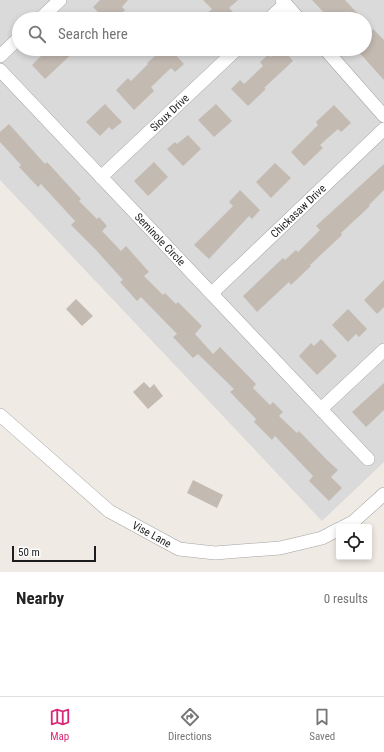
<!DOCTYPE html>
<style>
body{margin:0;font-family:"Roboto Condensed",sans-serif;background:#f2f2f2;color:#222}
.controls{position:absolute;right:12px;bottom:12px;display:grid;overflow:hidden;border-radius:4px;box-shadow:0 2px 6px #0003}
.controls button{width:36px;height:36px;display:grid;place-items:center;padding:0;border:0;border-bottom:1px solid #e0e0e0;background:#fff;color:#222;font:20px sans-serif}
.scale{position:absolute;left:12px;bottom:10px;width:84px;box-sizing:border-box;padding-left:4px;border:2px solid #1d1d1d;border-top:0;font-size:11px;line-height:14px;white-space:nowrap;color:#1d1d1d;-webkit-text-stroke:3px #fff;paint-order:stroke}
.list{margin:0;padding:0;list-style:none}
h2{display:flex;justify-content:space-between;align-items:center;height:52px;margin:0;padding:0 16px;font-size:17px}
h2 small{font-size:13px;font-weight:400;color:#767676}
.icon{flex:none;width:22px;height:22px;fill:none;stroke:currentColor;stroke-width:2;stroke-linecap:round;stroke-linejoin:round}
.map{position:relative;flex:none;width:384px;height:572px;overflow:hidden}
.search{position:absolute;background:#fff;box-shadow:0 2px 6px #0003;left:12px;right:12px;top:12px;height:44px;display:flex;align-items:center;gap:10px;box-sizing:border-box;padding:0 14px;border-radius:22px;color:#767676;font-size:15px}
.sheet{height:124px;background:#fff}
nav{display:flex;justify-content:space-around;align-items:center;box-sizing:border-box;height:56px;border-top:1px solid #e0e0e0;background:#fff;font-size:11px;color:#767676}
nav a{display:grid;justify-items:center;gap:2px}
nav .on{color:#db2777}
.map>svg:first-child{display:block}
.residential{fill:#dbdada;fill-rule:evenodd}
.building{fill:#c3bab2}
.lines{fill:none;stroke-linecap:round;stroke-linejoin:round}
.minor-casing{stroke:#a4a4a4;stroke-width:14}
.minor{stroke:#fff;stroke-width:13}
.labels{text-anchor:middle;stroke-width:3.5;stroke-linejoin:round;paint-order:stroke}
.street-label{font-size:11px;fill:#1d1d1d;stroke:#fff}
</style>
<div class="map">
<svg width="384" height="572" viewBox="0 0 384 572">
<rect width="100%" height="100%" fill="#efeae3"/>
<path class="residential" d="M 0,0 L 384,0 L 384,462 L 322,521 L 0,180 ZM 19,19 L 365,19 L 365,49 L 19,49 Z"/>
<g class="building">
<path d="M 100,0 L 128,0 L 122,7 L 125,10 L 117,19 L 112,15 L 108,19 L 105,19 L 93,7 Z"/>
<path d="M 203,0 L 238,0 L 229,8 L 235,14 L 230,19 L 201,19 L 212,9 Z"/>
<path d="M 312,0 L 345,0 L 358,14 L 352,19 L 330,19 Z"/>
<path d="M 373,29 L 384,40 L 384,80 L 356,49 L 365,49 L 365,36 Z"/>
<path d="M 36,49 L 77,49 L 45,79 L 32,65 L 42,55 Z"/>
<path d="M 163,49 L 170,49 L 184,64 L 175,72 L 171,68 L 151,87 L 154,91 L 134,110 L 116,90 L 128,78 L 131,81 L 148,64 L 147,63 Z"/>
<path d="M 280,49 L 283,49 L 293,61 L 264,88 L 266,89 L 248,106 L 231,89 L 240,80 L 244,84 L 263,66 L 260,62 L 268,55 L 271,57 Z"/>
<path d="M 105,104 L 122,122 L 112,130 L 109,127 L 100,136 L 86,122 Z"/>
<path d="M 216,104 L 232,121 L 214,137 L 198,120 Z"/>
<path d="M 334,105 L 351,123 L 341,132 L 338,129 L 320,145 L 323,148 L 304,166 L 291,152 L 318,125 L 316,122 Z"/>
<path d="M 9,124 L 45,164 L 47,162 L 81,199 L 79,201 L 97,219 L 99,217 L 107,226 L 102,231 L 121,251 L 126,246 L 149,272 L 144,276 L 163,295 L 165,293 L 176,304 L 178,302 L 202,326 L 195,334 L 213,354 L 220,347 L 256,384 L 253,388 L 270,405 L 273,402 L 283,412 L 279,416 L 297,433 L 299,431 L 328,461 L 338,470 L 331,477 L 342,488 L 329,501 L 309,481 L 313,476 L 275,436 L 272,440 L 254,422 L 256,419 L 230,392 L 234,389 L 198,354 L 193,358 L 173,337 L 177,334 L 141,297 L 137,301 L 120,282 L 123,280 L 96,250 L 71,225 L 75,221 L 41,184 L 38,187 L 19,167 L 21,165 L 0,142 L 0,132 Z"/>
<path d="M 188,135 L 201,149 L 183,166 L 167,149 L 175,142 L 177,144 Z"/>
<path d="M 154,162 L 168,177 L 148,196 L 134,181 Z"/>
<path d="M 275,163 L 291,178 L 271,198 L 256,182 Z"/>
<path d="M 384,164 L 384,190 L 369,205 L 370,206 L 341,233 L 342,235 L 310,265 L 311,266 L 291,285 L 289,282 L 257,312 L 243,296 L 283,258 L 285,260 L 296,250 L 298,252 L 320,230 L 316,226 Z"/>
<path d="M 240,190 L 260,210 L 252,219 L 249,216 L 209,259 L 194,245 L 233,206 L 229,202 Z"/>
<path d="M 384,280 L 384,307 L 377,314 L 364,300 Z"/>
<path d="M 76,299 L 93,316 L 82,326 L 66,309 Z"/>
<path d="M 348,309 L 367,329 L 359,337 L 356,334 L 348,342 L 332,325 Z"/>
<path d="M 321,339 L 337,356 L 317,375 L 299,356 L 311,343 L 314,346 Z"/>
<path d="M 144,382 L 150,388 L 154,384 L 163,396 L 148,409 L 133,392 Z"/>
<path d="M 384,383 L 384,410 L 366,427 L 352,412 Z"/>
<path d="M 193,480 L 223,495 L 217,508 L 187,493 Z"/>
</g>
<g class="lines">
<g class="minor-casing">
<g id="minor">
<path d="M 282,0 L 299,19"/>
<path d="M 40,19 L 60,0"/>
<path d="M 269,19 L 285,4"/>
<path d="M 325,49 L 384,116"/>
<path d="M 0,56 L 19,38"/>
<path id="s1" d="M 0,70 L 368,459"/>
<path id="s2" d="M 101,177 L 237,49"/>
<path id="s3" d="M 212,293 L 384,129"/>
<path d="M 321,409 L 384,350"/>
<path id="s4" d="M 0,415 L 109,511 L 179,549 L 215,553 L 280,548 L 322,538 L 339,529"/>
<path d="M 343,527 L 353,522 L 384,494"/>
</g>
</g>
<use href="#minor" class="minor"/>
</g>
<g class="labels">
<g class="street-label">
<text dy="4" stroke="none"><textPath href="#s2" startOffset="94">Sioux Drive</textPath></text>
<text dy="4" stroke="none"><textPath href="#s3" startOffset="119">Chickasaw Drive</textPath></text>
<text dy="4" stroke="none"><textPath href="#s1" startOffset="233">Seminole Circle</textPath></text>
<text dy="4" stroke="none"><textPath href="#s4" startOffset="194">Vise Lane</textPath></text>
</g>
</g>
</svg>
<div class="controls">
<button><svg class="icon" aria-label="locate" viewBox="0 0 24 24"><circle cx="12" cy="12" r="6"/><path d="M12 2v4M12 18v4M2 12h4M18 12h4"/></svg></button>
</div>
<div class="scale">50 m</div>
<div class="search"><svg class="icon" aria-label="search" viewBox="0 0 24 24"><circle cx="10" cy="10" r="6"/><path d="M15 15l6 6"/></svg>Search here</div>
</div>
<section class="sheet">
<h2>Nearby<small>0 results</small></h2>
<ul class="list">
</ul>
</section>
<nav>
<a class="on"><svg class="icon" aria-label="map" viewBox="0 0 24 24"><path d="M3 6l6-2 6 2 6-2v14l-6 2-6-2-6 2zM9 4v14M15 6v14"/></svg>Map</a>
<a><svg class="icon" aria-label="directions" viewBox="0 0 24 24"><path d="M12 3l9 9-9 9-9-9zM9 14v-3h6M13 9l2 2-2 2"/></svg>Directions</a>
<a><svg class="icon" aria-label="saved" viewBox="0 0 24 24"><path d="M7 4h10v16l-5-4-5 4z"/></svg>Saved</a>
</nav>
